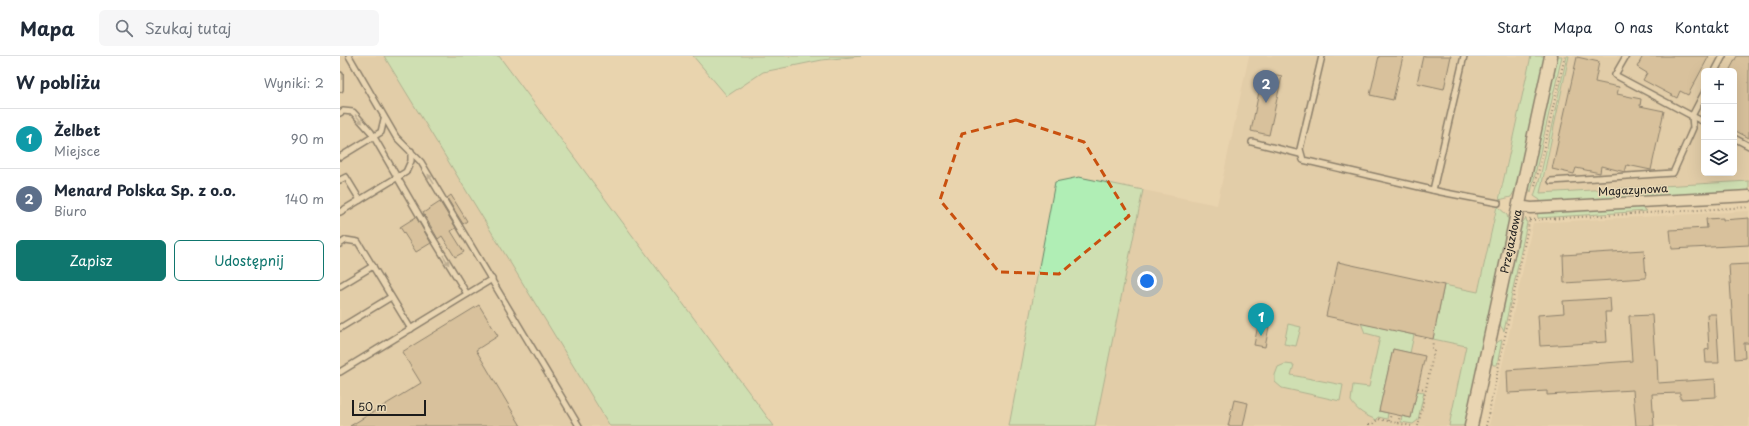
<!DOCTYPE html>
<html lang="pl">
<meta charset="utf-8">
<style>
body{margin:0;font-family:"Playpen Sans",sans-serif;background:#f6f6f7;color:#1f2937}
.controls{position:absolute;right:12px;top:12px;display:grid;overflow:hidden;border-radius:6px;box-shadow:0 4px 16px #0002}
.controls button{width:36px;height:36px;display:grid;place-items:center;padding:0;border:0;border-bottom:1px solid #e0e1e3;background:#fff;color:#1f2937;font:20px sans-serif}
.scale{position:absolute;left:12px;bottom:10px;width:74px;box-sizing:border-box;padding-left:4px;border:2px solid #1c1c1c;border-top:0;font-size:11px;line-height:14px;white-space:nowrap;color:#1c1c1c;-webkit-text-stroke:3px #e9d8b5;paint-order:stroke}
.you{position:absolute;left:807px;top:225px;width:14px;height:14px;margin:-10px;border:3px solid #fff;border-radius:50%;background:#1a73e8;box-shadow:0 0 0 6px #1a73e833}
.badge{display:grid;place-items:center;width:26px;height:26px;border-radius:50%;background:#0f766e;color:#fff;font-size:13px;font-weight:700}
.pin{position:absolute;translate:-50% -33px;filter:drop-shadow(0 1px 2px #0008)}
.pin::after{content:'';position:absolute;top:21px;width:14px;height:12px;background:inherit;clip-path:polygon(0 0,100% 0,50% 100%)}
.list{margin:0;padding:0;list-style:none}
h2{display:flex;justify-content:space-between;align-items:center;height:52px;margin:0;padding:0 16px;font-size:17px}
h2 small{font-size:13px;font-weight:400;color:#747a83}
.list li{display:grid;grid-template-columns:26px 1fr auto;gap:12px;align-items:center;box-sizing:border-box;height:60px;padding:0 16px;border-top:1px solid #e0e1e3}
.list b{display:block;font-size:15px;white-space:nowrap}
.list p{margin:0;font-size:13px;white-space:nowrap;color:#747a83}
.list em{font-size:13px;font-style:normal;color:#747a83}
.actions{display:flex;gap:8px;padding:12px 16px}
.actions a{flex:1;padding:9px 0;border:1px solid #0f766e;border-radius:6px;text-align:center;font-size:14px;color:#0f766e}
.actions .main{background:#0f766e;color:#fff}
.icon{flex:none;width:22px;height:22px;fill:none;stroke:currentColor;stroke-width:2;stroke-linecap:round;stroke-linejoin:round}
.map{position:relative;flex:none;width:1409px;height:370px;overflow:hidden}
header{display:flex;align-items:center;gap:24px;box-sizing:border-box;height:56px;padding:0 20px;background:#fff;border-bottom:1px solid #e0e1e3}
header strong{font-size:19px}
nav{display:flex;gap:22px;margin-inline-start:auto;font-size:14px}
.search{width:280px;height:36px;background:#f6f6f7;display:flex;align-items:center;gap:10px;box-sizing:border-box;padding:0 14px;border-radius:6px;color:#747a83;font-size:15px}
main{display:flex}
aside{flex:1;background:#fff}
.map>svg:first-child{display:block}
.built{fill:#dac59f;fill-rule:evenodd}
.green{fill:#b0eeb5;stroke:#668568}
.building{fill:#c3ac85;stroke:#1c1c1c}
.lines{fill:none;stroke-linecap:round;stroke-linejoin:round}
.service-casing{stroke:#1c1c1c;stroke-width:8}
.minor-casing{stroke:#1c1c1c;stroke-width:13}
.tertiary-casing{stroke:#1c1c1c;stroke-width:15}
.path{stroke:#1c1c1c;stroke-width:2;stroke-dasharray:1 3;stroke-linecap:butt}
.service{stroke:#e9d8b5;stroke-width:5}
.minor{stroke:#e9d8b5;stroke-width:10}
.tertiary{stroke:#e9d8b5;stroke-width:12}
.oneway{fill:#8d8370}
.marked{fill:none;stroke:#c9500e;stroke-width:3;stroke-dasharray:8 5;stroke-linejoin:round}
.labels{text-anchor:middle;stroke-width:3;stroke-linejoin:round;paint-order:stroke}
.street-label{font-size:11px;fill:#1c1c1c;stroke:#e9d8b5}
</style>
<header>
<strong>Mapa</strong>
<div class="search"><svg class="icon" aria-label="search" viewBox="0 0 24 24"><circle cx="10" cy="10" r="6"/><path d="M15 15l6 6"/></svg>Szukaj tutaj</div>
<nav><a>Start</a><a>Mapa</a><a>O nas</a><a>Kontakt</a></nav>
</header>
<main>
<aside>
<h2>W pobliżu<small>Wyniki: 2</small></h2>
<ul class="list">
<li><span class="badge" style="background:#0f9aa8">1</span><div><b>Żelbet</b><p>Miejsce</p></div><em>90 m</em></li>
<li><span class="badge" style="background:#5c6f8a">2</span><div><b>Menard Polska Sp. z o.o.</b><p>Biuro</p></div><em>140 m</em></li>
</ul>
<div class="actions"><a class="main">Zapisz</a><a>Udostępnij</a></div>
</aside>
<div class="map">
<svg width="1409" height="370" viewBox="0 0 1409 370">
<rect width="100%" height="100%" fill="#e9d4ae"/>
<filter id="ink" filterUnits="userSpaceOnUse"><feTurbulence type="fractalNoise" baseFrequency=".025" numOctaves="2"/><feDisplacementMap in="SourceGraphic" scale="8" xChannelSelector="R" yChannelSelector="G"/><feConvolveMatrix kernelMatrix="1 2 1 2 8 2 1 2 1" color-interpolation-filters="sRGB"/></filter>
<g filter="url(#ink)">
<g class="built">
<path d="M 0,0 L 44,0 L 270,370 L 0,370 Z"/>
<path d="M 909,0 L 1191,0 L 1153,164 L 1109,370 L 755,370 L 803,134 L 877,149 Z"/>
<path d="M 1229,0 L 1409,0 L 1409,125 L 1200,137 ZM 1364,15 L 1394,15 L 1394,117 L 1364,117 Z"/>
<path d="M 1409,155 L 1409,370 L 1149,370 L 1193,167 Z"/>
</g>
<g class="green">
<path d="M 44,0 L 159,0 L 434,370 L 270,370 Z"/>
<path d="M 353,0 L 521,0 L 482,4 L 423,16 L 387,40 Z"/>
<path d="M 1191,0 L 1206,0 L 1178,129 L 1171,141 L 1159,144 Z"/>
<path d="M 1217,0 L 1222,0 L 1191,136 L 1188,130 Z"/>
<path d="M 1227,0 L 1229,0 L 1200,137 L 1409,125 L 1409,137 L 1200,147 L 1200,144 L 1194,140 L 1200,122 Z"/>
<path d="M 739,121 L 803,134 L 755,370 L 669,370 L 715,126 Z"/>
<path d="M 1157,150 L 1167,159 L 1169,167 L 1126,370 L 1109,370 L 1126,290 L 1093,283 L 1104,229 L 1138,236 Z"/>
<path d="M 1300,151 L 1307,155 L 1198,162 L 1197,156 Z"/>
<path d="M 1186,162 L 1187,167 L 1164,275 L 1160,269 L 1160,263 L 1179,171 Z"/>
<path d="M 1021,267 L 1074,279 L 1070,297 L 1053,293 L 1039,355 L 1048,357 L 1047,363 L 1038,361 L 1037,364 C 1026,360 1017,355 1011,345 L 1013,329 L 1029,331 L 1040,281 L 1025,277 Z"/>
<path d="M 948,268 L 961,271 L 956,290 L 944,288 Z"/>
<path d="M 1162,284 L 1157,309 L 1153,309 L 1151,304 C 1152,296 1153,286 1162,284 Z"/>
<path d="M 945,308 L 954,309 L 951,319 L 1003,329 L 1000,345 L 942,332 L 935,326 L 935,319 L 938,311 Z"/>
<path d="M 1077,335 L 1084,336 L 1078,364 L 1073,368 L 1061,366 L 1062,360 L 1071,362 Z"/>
</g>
<g class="building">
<path d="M 1039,0 L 1063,0 L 1053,44 L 1030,39 Z"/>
<path d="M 1083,0 L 1111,0 L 1104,33 L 1077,27 Z"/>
<path d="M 1303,0 L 1369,0 L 1348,39 L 1340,35 L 1337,42 L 1303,24 L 1307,17 L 1297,11 Z"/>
<path d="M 1397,0 L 1409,0 L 1409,82 L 1394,74 L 1394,15 L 1389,15 Z"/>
<path d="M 1237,1 L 1259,6 L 1255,26 L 1279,31 L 1277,38 L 1301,43 L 1300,50 L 1324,55 L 1311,114 L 1287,109 L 1285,116 L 1261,110 L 1260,117 L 1236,112 L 1234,118 L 1212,113 Z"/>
<path d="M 923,16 L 942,20 L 929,79 L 911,75 Z"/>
<path d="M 111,139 L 127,165 L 123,168 L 107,142 Z"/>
<path d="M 100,146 L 116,172 L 111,175 L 124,196 L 115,201 L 102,180 L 98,183 L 83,157 Z"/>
<path d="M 76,161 L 91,187 L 76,196 L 60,171 Z"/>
<path d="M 1383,162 L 1383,164 L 1409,162 L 1409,189 L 1332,193 L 1330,174 L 1367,172 L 1366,163 Z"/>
<path d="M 1304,194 L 1306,222 L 1224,227 L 1223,199 Z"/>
<path d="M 998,206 L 1104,229 L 1093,283 L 986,260 Z"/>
<path d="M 1409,208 L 1409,287 L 1404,287 L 1405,302 L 1395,303 L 1389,209 Z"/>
<path d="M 1270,242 L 1271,256 L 1265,256 L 1267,286 L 1200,290 L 1198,259 L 1224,257 L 1223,245 Z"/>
<path d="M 139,249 L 158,280 L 136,294 L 181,370 L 10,370 L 81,327 L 62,296 Z"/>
<path d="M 1367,258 L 1376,258 L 1379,307 L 1366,307 L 1365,294 L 1369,293 Z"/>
<path d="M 1312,259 L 1315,303 L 1317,303 L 1318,327 L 1375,323 L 1376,341 L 1340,343 L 1340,337 L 1312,338 L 1314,370 L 1296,370 L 1293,334 L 1207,339 L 1207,335 L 1168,337 L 1167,314 L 1292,305 L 1289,260 Z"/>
<path d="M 918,269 L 929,271 L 925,291 L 914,289 Z"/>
<path d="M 1053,293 L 1085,300 L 1071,362 L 1039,355 Z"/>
<path d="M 894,344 L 908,347 L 903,370 L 888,370 Z"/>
</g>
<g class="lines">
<g class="service-casing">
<g id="service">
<path d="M 9,0 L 56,81 L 81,106 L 239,370"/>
<path d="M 982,0 L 960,93 L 963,104 L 1101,136 L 1158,147"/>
<path d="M 1286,0 L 1275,19 L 1352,60 L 1364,37"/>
<path d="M 1375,15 L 1383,0"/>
<path d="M 0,19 L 0,33"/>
<path d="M 0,57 L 3,55 L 13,56 L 31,76 L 86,171 L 127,238"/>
<path d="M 1394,82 L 1409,90"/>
<path d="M 912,86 L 960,98"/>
<path d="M 0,101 L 41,76 L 44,63"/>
<path d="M 0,124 L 6,121 L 20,144"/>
<path d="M 1211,125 L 1333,117 L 1353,72 L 1352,60 L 1364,66"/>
<path d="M 1093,134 L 1124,0"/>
<path d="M 0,156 L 66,116 L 71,105 L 71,95"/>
<path d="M 0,188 L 6,184 L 18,186 L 71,273"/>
<path d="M 0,230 L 33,210"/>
<path d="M 0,272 L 51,241"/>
<path d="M 0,316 L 152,223"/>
</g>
</g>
<g class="minor-casing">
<path id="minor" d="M 1179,150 L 1191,152 L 1409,140"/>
</g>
<g class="tertiary-casing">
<g id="tertiary">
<path id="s1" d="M 1131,370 L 1211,0"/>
</g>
</g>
<g class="path">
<path d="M 1195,130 L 1225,0"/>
<path d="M 1190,164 L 1409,151"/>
<path d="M 1078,332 L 1086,333"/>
<path d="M 1049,365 L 1051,358"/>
<path d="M 1058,367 L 1060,360"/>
<path d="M 1029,368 L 1029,370"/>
<path d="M 1033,368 L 1038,363 L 1071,370"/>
<path d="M 1078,370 L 1094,295 L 1092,292 L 1093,286"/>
<path d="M 1146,370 L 1190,162"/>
</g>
<use href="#service" class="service"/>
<use href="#minor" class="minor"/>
<use href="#tertiary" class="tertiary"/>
</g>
<defs><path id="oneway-solid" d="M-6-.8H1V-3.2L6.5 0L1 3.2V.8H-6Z"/></defs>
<g class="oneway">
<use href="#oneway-solid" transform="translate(19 63) rotate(48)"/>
<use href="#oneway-solid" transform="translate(91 123) rotate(-122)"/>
<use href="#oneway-solid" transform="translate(106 204) rotate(59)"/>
</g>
</g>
<path d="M0 0H1409V370H0ZM 676,64 L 744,86 L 789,160 L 719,218 L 659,216 L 600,144 L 622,78 Z" fill="#e9d4ae" fill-opacity=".55" fill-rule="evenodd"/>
<path class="marked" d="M 676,64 L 744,86 L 789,160 L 719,218 L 659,216 L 600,144 L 622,78 Z"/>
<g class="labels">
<g class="street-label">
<text transform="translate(1293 134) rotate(-3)" y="4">Magazynowa</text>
<text dy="4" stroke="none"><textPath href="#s1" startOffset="189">Przejazdowa</textPath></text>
</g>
</g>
</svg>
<div class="controls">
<button>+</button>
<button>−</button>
<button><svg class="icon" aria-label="layers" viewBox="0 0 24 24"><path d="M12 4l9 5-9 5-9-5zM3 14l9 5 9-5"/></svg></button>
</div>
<div class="scale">50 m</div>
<div class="you"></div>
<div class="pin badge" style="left:921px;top:280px;background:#0f9aa8">1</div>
<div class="pin badge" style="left:926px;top:47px;background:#5c6f8a">2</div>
</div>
</main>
